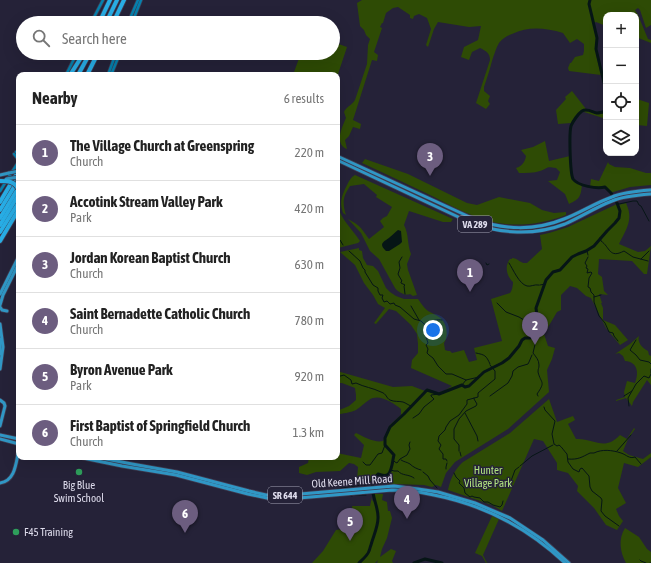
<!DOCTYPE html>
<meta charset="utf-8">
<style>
body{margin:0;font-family:"Asap Condensed",sans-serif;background:#f6f6f6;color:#222}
.controls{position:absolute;right:12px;top:12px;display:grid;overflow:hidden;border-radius:8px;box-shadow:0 4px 16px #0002}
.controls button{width:36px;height:36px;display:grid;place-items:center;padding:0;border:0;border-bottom:1px solid #e0e0e0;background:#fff;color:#222;font:20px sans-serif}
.you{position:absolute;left:433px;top:330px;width:14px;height:14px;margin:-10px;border:3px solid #fff;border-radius:50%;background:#1a73e8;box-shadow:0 0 0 6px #1a73e833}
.badge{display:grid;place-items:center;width:26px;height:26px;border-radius:50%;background:#6c5d7f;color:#fff;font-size:13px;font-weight:700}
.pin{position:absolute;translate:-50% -33px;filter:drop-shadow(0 1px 2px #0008)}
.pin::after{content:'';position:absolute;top:21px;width:14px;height:12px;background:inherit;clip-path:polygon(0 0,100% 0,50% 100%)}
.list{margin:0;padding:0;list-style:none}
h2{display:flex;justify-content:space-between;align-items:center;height:52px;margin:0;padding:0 16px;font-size:17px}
h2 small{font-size:13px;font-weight:400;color:#767676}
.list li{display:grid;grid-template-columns:26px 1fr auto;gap:12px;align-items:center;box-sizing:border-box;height:56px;padding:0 16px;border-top:1px solid #e0e0e0}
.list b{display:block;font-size:15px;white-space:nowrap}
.list p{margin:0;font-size:13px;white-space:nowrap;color:#767676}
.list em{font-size:13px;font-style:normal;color:#767676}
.icon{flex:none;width:22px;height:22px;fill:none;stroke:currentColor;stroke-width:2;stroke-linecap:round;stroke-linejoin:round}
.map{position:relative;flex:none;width:651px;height:563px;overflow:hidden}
.search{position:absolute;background:#fff;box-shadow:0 4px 16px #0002;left:16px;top:16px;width:324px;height:44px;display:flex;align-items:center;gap:10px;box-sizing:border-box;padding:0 14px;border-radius:22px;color:#767676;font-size:15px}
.panel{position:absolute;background:#fff;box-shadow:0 4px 16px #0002;left:16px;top:72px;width:324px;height:388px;border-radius:8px}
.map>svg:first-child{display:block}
.green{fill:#2e4b05}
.water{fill:#061516}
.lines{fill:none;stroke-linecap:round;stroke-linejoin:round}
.stream{stroke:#061516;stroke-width:1}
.river{stroke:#061516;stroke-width:3}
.secondary-casing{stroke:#3f3c51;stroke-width:4}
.primary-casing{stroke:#3f3c51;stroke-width:4.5}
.highway-casing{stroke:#3f3c51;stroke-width:5.5}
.secondary{stroke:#0580ad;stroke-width:2.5}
.primary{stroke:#3097c5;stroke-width:3}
.highway{stroke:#28ade5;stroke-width:4}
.primary-bridge-casing{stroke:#3f3c51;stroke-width:4.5;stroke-linecap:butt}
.highway-bridge-casing{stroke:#3f3c51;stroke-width:5.5;stroke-linecap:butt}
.primary-bridge{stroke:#3097c5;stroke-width:3}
.highway-bridge{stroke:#28ade5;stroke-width:4}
.leisure-dot{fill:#2e9e5b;stroke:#252238;stroke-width:1.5}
.labels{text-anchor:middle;stroke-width:3;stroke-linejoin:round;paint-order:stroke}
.shield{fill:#252238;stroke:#a6a4b6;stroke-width:1}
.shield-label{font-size:10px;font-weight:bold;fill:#dedcec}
.park-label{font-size:11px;fill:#b1e380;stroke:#252238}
.street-label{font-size:11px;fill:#dedcec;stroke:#252238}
.poi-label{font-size:11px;fill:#dedcec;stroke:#252238}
</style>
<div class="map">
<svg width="651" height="563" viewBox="0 0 651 563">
<rect width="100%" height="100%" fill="#252238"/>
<g class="green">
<path d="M 362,0 L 651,0 L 651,25 L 646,28 L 640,10 L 638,8 L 635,10 L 638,15 L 648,39 L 651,40 L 651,43 L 636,37 L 636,15 L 606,15 L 606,26 L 596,22 L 594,23 L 597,38 L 596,54 L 601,75 L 569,71 L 568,68 L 570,63 L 571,63 L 575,57 L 583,55 L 584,51 L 584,44 L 577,39 L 570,43 L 563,33 C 545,28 529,26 512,34 C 507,36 502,39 499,43 C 496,48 494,55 492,61 C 490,69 487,78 484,87 L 484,91 L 490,96 L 488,101 L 490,104 L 486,109 L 476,103 L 490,60 C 490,53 486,51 480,48 L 472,52 L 469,60 L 461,57 L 464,47 L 478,40 L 481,26 L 469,27 L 438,22 L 434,29 L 428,47 L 426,45 L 431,29 L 427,18 L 419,14 L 414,16 L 413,19 L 410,18 L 410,15 L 398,7 L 393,8 L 386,13 L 383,23 L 382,23 L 380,27 L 382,28 L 374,52 L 378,55 L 377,61 L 372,60 L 353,120 L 361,124 L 360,129 L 353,127 L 349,136 L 345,140 L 347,149 C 334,144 342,127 346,118 L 344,112 C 346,107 352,105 355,100 L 367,64 L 368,45 L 370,39 L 366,35 L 364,30 L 360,26 L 357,3 Z"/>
<path d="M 333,42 L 347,47 L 337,77 L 337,75 L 264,75 L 266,73 L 294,72 L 301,53 L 333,53 Z"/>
<path d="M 572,91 L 586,109 L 599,113 L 606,110 L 606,119 L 581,111 L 571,123 L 558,124 L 556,110 L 566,99 L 565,97 Z"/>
<path d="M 637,99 L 649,103 L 647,126 L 637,125 L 636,136 L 636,112 L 637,112 Z"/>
<path d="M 545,141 L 549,161 L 570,156 L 571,176 L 574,181 L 582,184 C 581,196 580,199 569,204 L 565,194 L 548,181 L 557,180 L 560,172 L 556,168 C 545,166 549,168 540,171 C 534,173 526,173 519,173 L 516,168 C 522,166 525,162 526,156 L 521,150 L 533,147 Z"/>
<path d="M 365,159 L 408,174 L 467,203 L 477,205 L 499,197 L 530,203 L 542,210 L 554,213 L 566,212 L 566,215 C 541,225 511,228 485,220 C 467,214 449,205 432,196 C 409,185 386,174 362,163 Z"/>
<path d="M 608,162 L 609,164 L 615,167 L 630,168 L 646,173 L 651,173 L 651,185 L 630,187 L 610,193 L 607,188 L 599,189 L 590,187 L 591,179 L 599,181 Z"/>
<path d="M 355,175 L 453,219 L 451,222 L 443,222 L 409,211 L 404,225 C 409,234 407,244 411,254 L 407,264 L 408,270 L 417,295 L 413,296 L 410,294 C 405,296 398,292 395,288 L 379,259 L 370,251 L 361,233 L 348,219 C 361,226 361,228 369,239 L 384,227 L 380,221 L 383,218 L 387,216 L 392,207 L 376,197 L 377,195 L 364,184 L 350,186 C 343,197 342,202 346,215 L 343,213 C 339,202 342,195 347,185 C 349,181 351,177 355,175 Z"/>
<path d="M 626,203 C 634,220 626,229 619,244 L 638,252 L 645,251 L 651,246 L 647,274 L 644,274 L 632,261 L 599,259 L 598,274 L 602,277 L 604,291 L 608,295 L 599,294 L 602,303 L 601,303 L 603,308 L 603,320 L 615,325 L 628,340 L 620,345 L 606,328 L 591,298 L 586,296 L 577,288 L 570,286 L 561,295 L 561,310 L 557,312 L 544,334 L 548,346 L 555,348 L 552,359 L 547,370 L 549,392 L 508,429 L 455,462 L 446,473 L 441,487 L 436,485 L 432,487 L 424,485 L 394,484 L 353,484 L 357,481 L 358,467 L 354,464 L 349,463 L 340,471 L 316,472 L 307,475 L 299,473 L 299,467 L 308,463 L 309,457 L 337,457 L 337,453 L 361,458 L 364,445 L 354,435 L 356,433 C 364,437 375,443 383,441 L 390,425 L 401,415 L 401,409 C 393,403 379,393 369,400 C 364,403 361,407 356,410 C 350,413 343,413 337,415 L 337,411 L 349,406 L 356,400 L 356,395 L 355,388 L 342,383 L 337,383 L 337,371 L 393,387 L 412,386 L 425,391 L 436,393 L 444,391 L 452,386 L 411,368 L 412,360 L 418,353 L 418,344 L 417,334 L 411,325 L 396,311 L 389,309 L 376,324 L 374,323 L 385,308 L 378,304 L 373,295 L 364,283 L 355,265 L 340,252 L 359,248 L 359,250 L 362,251 L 363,258 L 367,265 L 373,266 L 378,271 L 386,288 L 390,292 L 396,296 L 404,299 L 418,299 C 421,303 424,308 428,311 C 432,313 436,315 439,317 C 447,322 449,336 444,343 L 445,350 L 448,351 L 450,351 L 452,353 L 464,350 L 469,362 L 477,360 L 474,348 L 502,341 L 491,299 L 510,293 C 512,291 513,285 513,282 C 507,277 504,266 510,259 L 512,259 L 512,258 C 518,258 520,264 527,263 L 542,249 L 540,235 L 549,233 L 568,227 L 617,204 L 618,205 Z"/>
<path d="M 337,205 C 341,219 352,229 360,241 L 358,243 L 338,248 L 337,247 Z"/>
<path d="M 639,336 C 637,342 642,348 648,351 L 649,355 L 651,356 L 651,385 L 647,380 L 633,402 L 632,406 L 626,398 L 616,401 L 616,400 L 625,397 L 624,392 L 627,381 L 635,383 C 639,373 638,362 625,361 L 623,356 L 619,353 L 615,354 L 630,344 Z"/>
<path d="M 549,399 L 557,422 L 573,416 L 575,420 L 568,424 L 576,439 C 594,438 604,452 620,435 L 627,439 L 634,428 L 635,429 L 628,439 L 623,451 L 629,455 L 643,459 L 651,453 L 651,457 L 638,467 L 624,463 L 618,488 L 626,503 L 616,509 L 619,516 L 623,521 L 617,530 L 606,525 L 594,508 L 577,491 L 578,486 L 568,473 L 557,470 L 557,463 L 543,441 L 534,439 L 502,511 L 492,505 L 448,490 C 450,479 455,469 463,462 L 510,433 Z"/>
<path d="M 373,494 L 383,494 L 382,500 L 387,502 L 388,511 L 390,511 L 392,518 L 387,538 L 382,549 L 380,557 L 391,549 L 396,551 L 392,561 L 393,563 L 377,563 L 378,560 L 375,563 L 312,563 L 323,551 L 336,530 L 355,527 L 352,506 L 370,506 L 372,497 L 372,500 L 374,502 Z"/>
<path d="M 492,516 L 499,519 L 483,555 L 487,563 L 486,563 L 482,556 L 475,553 Z"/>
<path d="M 625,528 L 639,537 L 647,549 L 651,552 L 651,563 L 626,563 C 620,552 618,539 625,528 Z"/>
</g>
<path class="water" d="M 398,230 L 401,231 L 402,242 L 400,244 L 389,251 L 386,251 C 378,243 384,242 390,237 C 393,235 395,232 398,230 Z"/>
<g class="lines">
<g class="stream">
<path d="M 617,203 L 619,204 L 633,201 L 637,201 L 639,205 L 641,206 L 649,221"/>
<path d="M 337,237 L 340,240 L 343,245"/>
<path d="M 600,238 L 601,241 C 610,247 609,259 624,251 L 633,257 L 648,261"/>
<path d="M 349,251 L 360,261 L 363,268 L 365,270 L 365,272 L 373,285 L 378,288 L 378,291 L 380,295 L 383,295 L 382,298 L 384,302 L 387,301 L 390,304 L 394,303 L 395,305 L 400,307 L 414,319 L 421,321 L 424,324 L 429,326 L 429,331 L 426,337 L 428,343 L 426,345 L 428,349 L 427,353 L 429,355 L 433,358 L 438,366 L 446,374 L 452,374 L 466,380"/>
<path d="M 587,251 L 588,255"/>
<path d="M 402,257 L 399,262 L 400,268 L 398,274 L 399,276 L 402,281 L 401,282 L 401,283 L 405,285 L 404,286 L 405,294"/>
<path d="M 588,257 L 585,263 L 587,266 L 586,268 L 588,269 L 587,273 L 591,272 L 592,273 L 589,278 L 588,287 L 590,288 L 591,292 L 594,295 L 594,302 L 599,316 L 605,323 L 609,332 L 613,333 L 614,336 L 618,341"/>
<path d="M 641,259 L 649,251"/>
<path d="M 486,263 L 487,265 L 489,264"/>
<path d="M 509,263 C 513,269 519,284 527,286 C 531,287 534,284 539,285"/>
<path d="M 540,285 L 545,284"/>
<path d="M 594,297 L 601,295"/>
<path d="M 497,303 L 506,312 L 519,317 L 529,323 L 537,316"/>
<path d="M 411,306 L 419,320"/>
<path d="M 429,325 C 431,320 437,319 442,320"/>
<path d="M 536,328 L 537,336 L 533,353 C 536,357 539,360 539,365 C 539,369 538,368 538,372 C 541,384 546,381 537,394 L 538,396"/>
<path d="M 636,340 L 630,350 L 636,355 L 640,360 L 649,362 L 651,364"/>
<path d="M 476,353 C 485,355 486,355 490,364"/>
<path d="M 651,373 L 651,369"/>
<path d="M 337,377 L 344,375 L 351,380 L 352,384 L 356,383 C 364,387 373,388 381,392 C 387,394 386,398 390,400 C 394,402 399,401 403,402 C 406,403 408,405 411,406"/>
<path d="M 462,385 L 466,380 L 479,377"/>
<path d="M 490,396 L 508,383 L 512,376 L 513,371 L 518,367 L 528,364 L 529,362 L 532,355"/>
<path d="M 624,396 L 632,391 L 636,384 L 644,376 L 649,378 L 651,374"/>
<path d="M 629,406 L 628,398 L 632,391"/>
<path d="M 544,407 L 545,410 L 555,421 L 552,434 L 554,444 L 557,446 L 559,445 C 562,447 564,451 567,454 L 568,462 L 573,469 L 579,472 L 580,469 L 582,468 L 589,476 L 590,487 L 592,491 L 601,498 L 602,500 L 601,511 L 605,516 L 619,526"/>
<path d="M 465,413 L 477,436 L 478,441"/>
<path d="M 413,418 L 419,414 L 424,407 L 434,399 L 431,396 L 431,395 L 439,394"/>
<path d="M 459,451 L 459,445 L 454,439 L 454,429 L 459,419 L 466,411 L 476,406 L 477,404 L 474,399 L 474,398"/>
<path d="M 617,451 L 631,435"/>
<path d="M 460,452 L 461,456"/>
<path d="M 568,459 C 578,460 582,457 590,453 L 594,453 C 602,449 612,450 621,453 C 627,455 629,459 635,457 L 641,464"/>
<path d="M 393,460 L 395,462 L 397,463 L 400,459 L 407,455 L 410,449 L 409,445 L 410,442"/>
<path d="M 401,460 C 404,462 407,462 410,464 C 413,467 417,469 421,470"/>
<path d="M 447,461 L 446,459 L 443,459 L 443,454 L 439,449 L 441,445 L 438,441 L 439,436 L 445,430 L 446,427 L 450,421 L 459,415 L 467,404 L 467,400 L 478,397 L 478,393 L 495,379 L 495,371 L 490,365"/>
<path d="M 363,462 L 366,465 L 370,465 L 378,454 L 382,453 L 385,445"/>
<path d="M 520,466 L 532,456 L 553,445"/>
<path d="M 446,469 L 446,467 L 447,463"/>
<path d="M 391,470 L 394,471 L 398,471 C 402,476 409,474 414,478"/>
<path d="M 423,472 L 428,476 L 430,480 L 437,488"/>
<path d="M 454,473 L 456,477 L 460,481 L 459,483 L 464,488 L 465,493 L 470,497 L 472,496 L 474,497 L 480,498 L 484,502 L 488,502 L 493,505 L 500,507 L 502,505 L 503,501"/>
<path d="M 511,481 L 515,470 L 519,467"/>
<path d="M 370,482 L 374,480"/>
<path d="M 336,485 L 348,484 L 352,480 L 360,482 L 368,482"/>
<path d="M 337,489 L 349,487 L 354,486 L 368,485"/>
<path d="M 348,495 L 352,496"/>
<path d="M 355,495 L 366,495"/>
<path d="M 640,560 L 641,561 L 646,563"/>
<path d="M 650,563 L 651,563"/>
</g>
<g class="river">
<path d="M 590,0 L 589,4 L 597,38 L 596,49 L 606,91"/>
<path d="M 359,563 C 362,560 368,555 369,551 C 370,549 370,547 371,545 C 373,537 378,527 378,518 C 379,504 365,487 378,474 C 388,478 390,474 392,465 C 393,461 393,458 394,455 L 385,445 L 385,438 L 390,427 L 404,414 L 427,390 L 439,394 L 462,385 L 465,387 L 469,386 L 484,372 L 502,363 L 509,358 L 519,346 L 522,340 L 525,338 L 530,338 L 533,336 L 536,328 L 537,316 L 536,308 L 546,280 L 553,272 L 560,270 L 572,257 L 578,254 L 586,251 L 594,246 L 607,231 L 615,223 L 619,218 L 620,211 L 617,203 L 611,193 L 605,187 C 597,189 578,186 573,179 C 570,173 569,133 571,126 C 573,121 578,114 582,111 C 587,108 592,112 597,113 C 600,113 603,112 606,111"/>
<path d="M 414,563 L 425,559 L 442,563"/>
</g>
<g class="secondary-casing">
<g id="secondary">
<path d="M 91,23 L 103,0"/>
<path d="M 128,23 L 138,0"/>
<path d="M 132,23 L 141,0"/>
<path d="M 66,75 L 77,53"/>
<path d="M 108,75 L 116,53"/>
<path d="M 111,75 L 120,53"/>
<path d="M 16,152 L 19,151"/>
<path d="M 14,154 L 18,159 L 18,163"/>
<path d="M 0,191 L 19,161"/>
</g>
</g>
<g class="primary-casing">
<g id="primary">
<path d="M 337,156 L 474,219 C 503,230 535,231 564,219 C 580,213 595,203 612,197 C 624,192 638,191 651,190"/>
<path d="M 337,160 L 469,222 C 500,234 534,236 565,224 C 581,217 596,207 612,201 C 624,196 638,195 651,194"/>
<path d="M 0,175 L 9,173"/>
<path d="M 0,294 L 19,256"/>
<path d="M 0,305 L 3,295 L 19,263"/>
<path d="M 0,307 L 2,310 L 7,311"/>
<path d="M 0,324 L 3,347 L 0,369"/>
<path d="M 0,339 L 0,354"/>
<path d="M 0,400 L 4,403 L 5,406 L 0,426"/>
<path d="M 0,435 L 19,439"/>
<path d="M 0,439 L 19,444"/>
<path d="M 78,457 L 122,466 L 176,475 L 248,494 L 267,498 L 287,499 L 392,490 C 406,490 420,492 434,495 C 484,505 527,527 565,563"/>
<path d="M 96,457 L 132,464 L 177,472 L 249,491 L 266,495 L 289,495 L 394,486 L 418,489 L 438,492 L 475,503 L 510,518 L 543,540 L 569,563"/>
<path d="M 0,483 C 16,481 16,461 19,449"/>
</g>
</g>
<g class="highway-casing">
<g id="highway">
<path d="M 99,23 L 110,0"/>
<path d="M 106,23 L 117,0"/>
<path d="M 113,23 L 124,0"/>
<path d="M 70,75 L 84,53"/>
<path d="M 78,75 L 90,53"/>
<path d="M 87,75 L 98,53"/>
<path d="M 0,202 L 19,170"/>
<path d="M 0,210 L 19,179"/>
<path d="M 0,218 L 19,187"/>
<path d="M 0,225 L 19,194"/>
<path d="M 0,232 L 19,202"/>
<path d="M 0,241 L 19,209"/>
</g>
</g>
<use href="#secondary" class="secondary"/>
<use href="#primary" class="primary"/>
<use href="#highway" class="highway"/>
<g class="primary-bridge-casing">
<g id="primary-bridge">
<path d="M 9,173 L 19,171"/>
<path d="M 6,179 L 18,177"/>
</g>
</g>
<g class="highway-bridge-casing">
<path id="highway-bridge" d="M 0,181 C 7,181 15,181 18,189"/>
</g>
<use href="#primary-bridge" class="primary-bridge"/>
<use href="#highway-bridge" class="highway-bridge"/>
</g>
<g class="leisure-dot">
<circle cx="79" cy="472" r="4"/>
<circle cx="16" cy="532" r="4"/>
</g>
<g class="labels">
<g class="shield">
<rect x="458" y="216" width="34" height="16" rx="3"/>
<rect x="268" y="487" width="34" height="16" rx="3"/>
</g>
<g class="shield-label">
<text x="475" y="228">VA 289</text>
<text x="285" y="499">SR 644</text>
</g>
<g class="park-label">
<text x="488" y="474">Hunter<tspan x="488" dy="13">Village Park</tspan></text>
</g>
<g class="street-label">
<text transform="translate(352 481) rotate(-4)" y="4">Old Keene Mill Road</text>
</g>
<g class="poi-label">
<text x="79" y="489">Big Blue<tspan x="79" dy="13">Swim School</tspan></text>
<text x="24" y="536" text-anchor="start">F45 Training</text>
</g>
</g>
</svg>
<div class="controls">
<button>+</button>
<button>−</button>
<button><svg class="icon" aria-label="locate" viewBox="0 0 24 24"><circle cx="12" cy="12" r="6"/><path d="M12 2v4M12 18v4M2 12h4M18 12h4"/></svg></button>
<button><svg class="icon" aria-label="layers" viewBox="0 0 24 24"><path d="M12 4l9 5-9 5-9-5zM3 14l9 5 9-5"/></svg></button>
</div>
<div class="you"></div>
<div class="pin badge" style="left:470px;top:292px">1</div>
<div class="pin badge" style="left:535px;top:345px">2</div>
<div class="pin badge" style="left:430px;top:176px">3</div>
<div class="pin badge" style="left:407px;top:519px">4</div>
<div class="pin badge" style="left:350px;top:541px">5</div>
<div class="pin badge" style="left:185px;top:533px">6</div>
<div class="search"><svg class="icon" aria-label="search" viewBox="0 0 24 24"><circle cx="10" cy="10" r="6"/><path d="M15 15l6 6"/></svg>Search here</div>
<section class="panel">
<h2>Nearby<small>6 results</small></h2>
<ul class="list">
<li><span class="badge">1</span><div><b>The Village Church at Greenspring</b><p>Church</p></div><em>220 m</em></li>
<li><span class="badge">2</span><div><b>Accotink Stream Valley Park</b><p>Park</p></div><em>420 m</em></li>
<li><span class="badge">3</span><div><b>Jordan Korean Baptist Church</b><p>Church</p></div><em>630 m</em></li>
<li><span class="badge">4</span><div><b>Saint Bernadette Catholic Church</b><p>Church</p></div><em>780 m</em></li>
<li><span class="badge">5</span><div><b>Byron Avenue Park</b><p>Park</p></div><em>920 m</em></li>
<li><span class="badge">6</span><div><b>First Baptist of Springfield Church</b><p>Church</p></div><em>1.3 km</em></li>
</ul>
</section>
</div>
